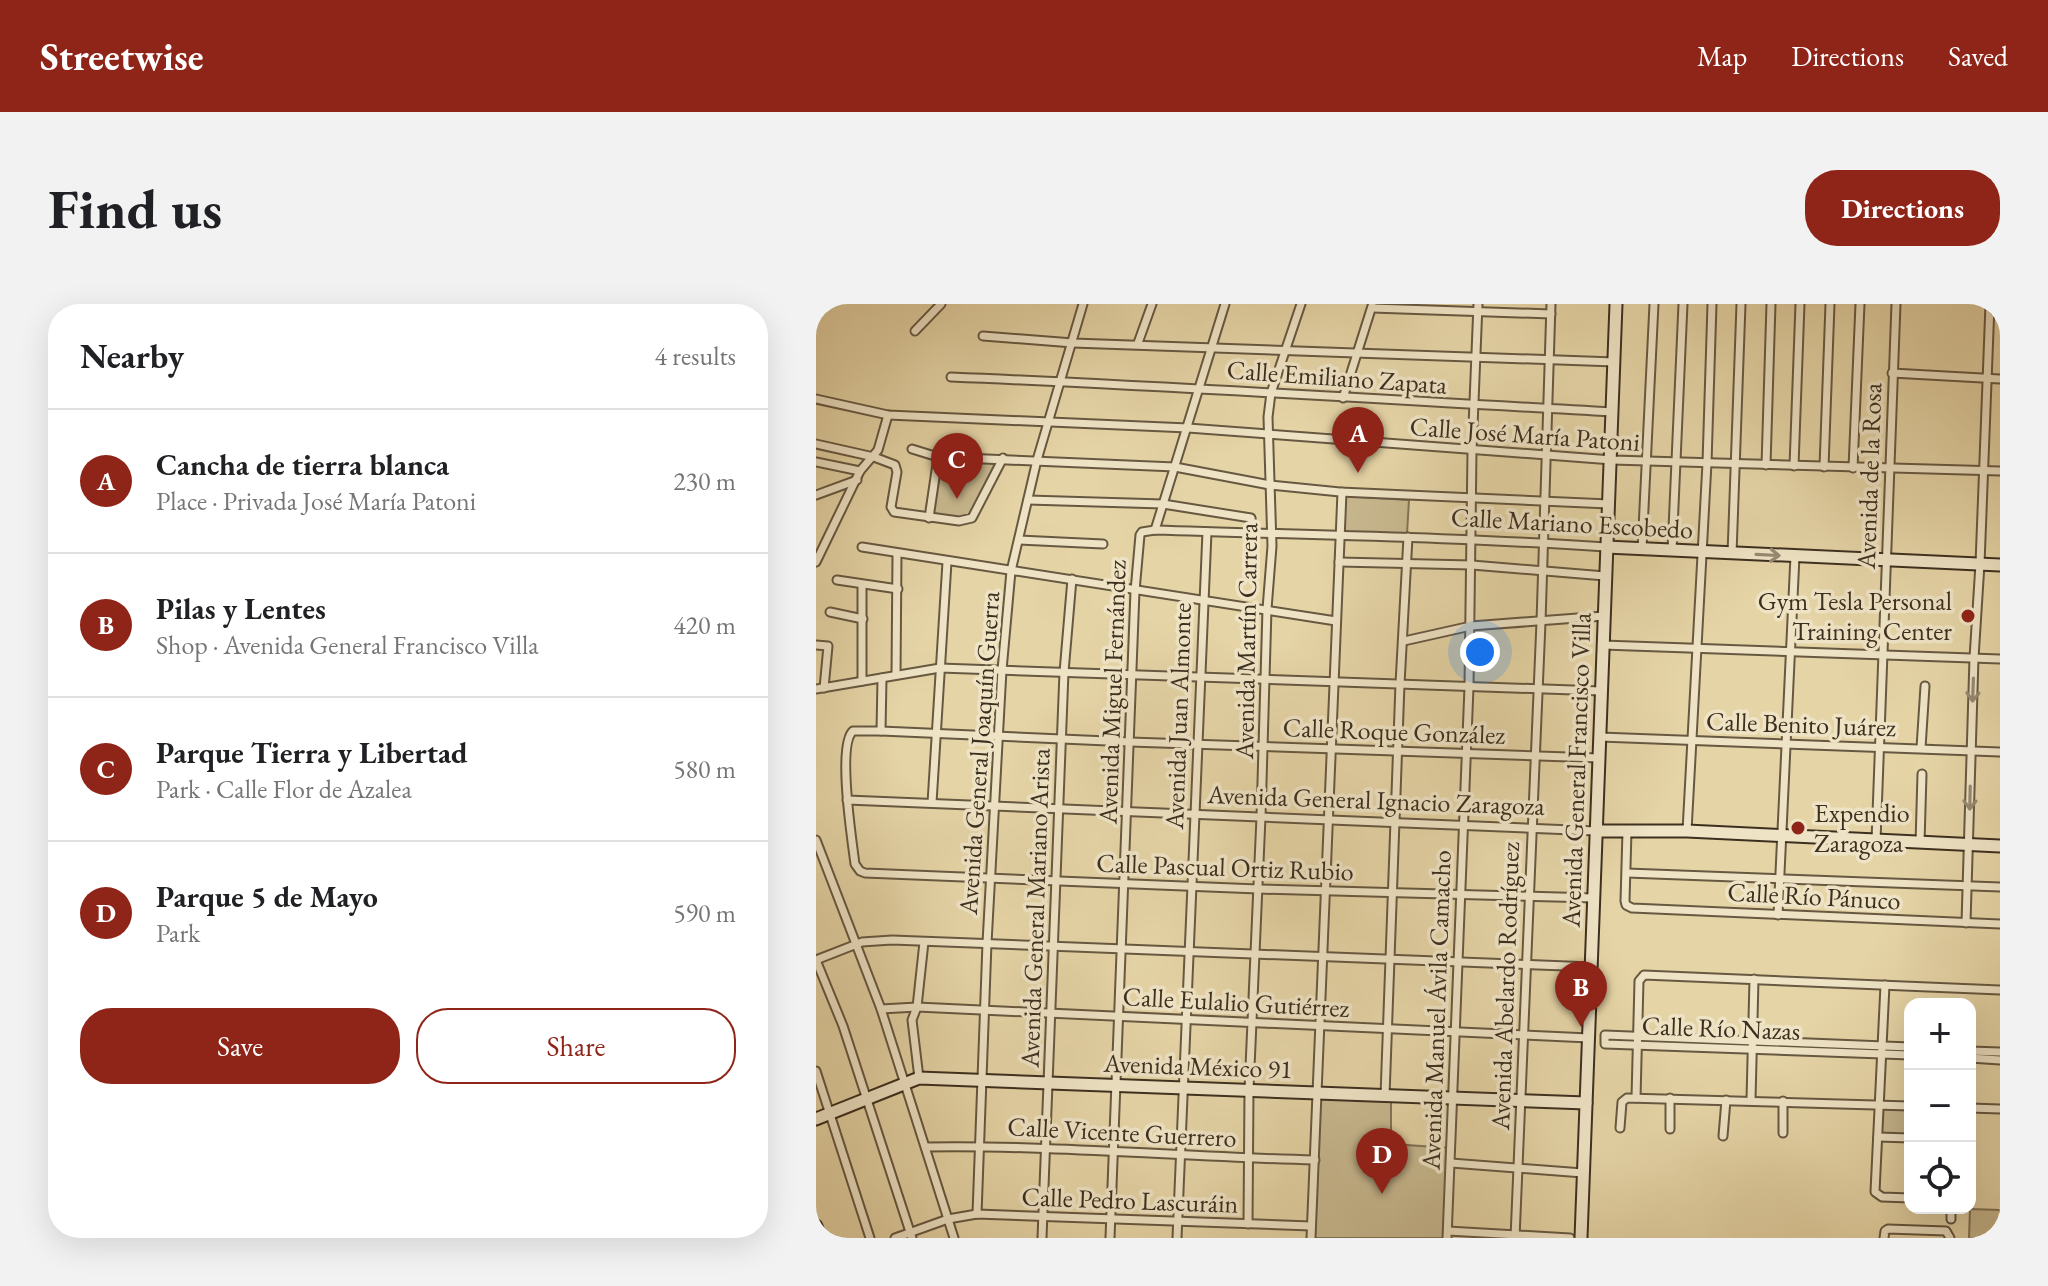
<!DOCTYPE html>
<meta charset="utf-8">
<style>
body{margin:0;font-family:"EB Garamond",serif;background:#f2f2f2;color:#202124}
.controls{position:absolute;right:24px;bottom:24px;display:grid;overflow:hidden;border-radius:16px;box-shadow:0 8px 32px #0002}
.controls button{width:72px;height:72px;display:grid;place-items:center;padding:0;border:0;border-bottom:2px solid #e0e0e0;background:#fff;color:#202124;font:40px sans-serif}
.you{position:absolute;left:664px;top:348px;width:28px;height:28px;margin:-20px;border:6px solid #fff;border-radius:50%;background:#1a73e8;box-shadow:0 0 0 12px #1a73e833}
.badge{display:grid;place-items:center;width:52px;height:52px;border-radius:50%;background:#8f2418;color:#fff;font-size:26px;font-weight:700}
.pin{position:absolute;translate:-50% -66px;filter:drop-shadow(0 2px 4px #0008)}
.pin::after{content:'';position:absolute;top:42px;width:28px;height:24px;background:inherit;clip-path:polygon(0 0,100% 0,50% 100%)}
.list{margin:0;padding:0;list-style:none}
h2{display:flex;justify-content:space-between;align-items:center;height:104px;margin:0;padding:0 32px;font-size:34px}
h2 small{font-size:26px;font-weight:400;color:#757577}
.list li{display:grid;grid-template-columns:52px 1fr auto;gap:24px;align-items:center;box-sizing:border-box;height:144px;padding:0 32px;border-top:2px solid #e0e0e0}
.list b{display:block;font-size:30px;white-space:nowrap}
.list p{margin:0;font-size:26px;white-space:nowrap;color:#757577}
.list em{font-size:26px;font-style:normal;color:#757577}
.actions{display:flex;gap:16px;padding:24px 32px}
.actions a{flex:1;padding:18px 0;border:2px solid #8f2418;border-radius:32px;text-align:center;font-size:28px;color:#8f2418}
.actions .main{background:#8f2418;color:#fff}
.icon{flex:none;width:44px;height:44px;fill:none;stroke:currentColor;stroke-width:2;stroke-linecap:round;stroke-linejoin:round}
.map{position:relative;flex:none;width:1184px;height:934px;overflow:hidden;border-radius:32px}
header{display:flex;align-items:center;gap:48px;box-sizing:border-box;height:112px;padding:0 40px;background:#8f2418;color:#fff}
header strong{font-size:38px}
nav{display:flex;gap:44px;margin-inline-start:auto;font-size:28px}
.intro{display:flex;align-items:center;justify-content:space-between;box-sizing:border-box;height:192px;padding:0 48px}
h1{margin:0;font-size:56px}
.button{padding:20px 36px;border-radius:32px;background:#8f2418;color:#fff;font-size:28px;font-weight:700}
main{display:flex;gap:48px;padding:0 48px}
aside{flex:1;background:#fff;border-radius:32px;box-shadow:0 8px 32px #0002}
.map>svg:first-child{display:block}
.green{fill:#c8b88f;stroke:#827457;stroke-width:2}
.lines{fill:none;stroke-linecap:round;stroke-linejoin:round}
.street-casing{stroke:#675841;stroke-width:11}
.secondary-casing{stroke:#3d2f1f;stroke-width:15}
.street{stroke:#eee3c5;stroke-width:7}
.secondary{stroke:#eee3c5;stroke-width:11}
.oneway{stroke:#968972}
.poi-dot{fill:#8f2418;stroke:#eee3c5;stroke-width:3}
.labels{text-anchor:middle;stroke-width:7;stroke-linejoin:round;paint-order:stroke}
.street-label{font-size:26px;fill:#3d2f1f;stroke:#eee3c5}
.poi-label{font-size:26px;fill:#3d2f1f;stroke:#eee3c5;text-anchor:end}
</style>
<header>
<strong>Streetwise</strong>
<nav><a>Map</a><a>Directions</a><a>Saved</a></nav>
</header>
<div class="intro"><h1>Find us</h1><a class="button">Directions</a></div>
<main>
<aside>
<h2>Nearby<small>4 results</small></h2>
<ul class="list">
<li><span class="badge">A</span><div><b>Cancha de tierra blanca</b><p>Place · Privada José María Patoni</p></div><em>230 m</em></li>
<li><span class="badge">B</span><div><b>Pilas y Lentes</b><p>Shop · Avenida General Francisco Villa</p></div><em>420 m</em></li>
<li><span class="badge">C</span><div><b>Parque Tierra y Libertad</b><p>Park · Calle Flor de Azalea</p></div><em>580 m</em></li>
<li><span class="badge">D</span><div><b>Parque 5 de Mayo</b><p>Park</p></div><em>590 m</em></li>
</ul>
<div class="actions"><a class="main">Save</a><a>Share</a></div>
</aside>
<div class="map">
<svg width="1184" height="934" viewBox="0 0 1184 934">
<rect width="100%" height="100%" fill="#e5d4a6"/>
<filter id="stains"><feTurbulence type="fractalNoise" baseFrequency=".0025" numOctaves="4"/><feColorMatrix values="0 0 0 0 .2 0 0 0 0 .09 0 0 0 0 .02 0 0 0 .5 -.17"/></filter>
<radialGradient id="worn" r=".72"><stop offset=".6" stop-color="#630" stop-opacity="0"/><stop offset="1" stop-color="#630" stop-opacity=".3"/></radialGradient>
<g class="green">
<path d="M 123,156 L 183,159 L 160,207 L 151,216 L 115,213 Z"/>
<path d="M 528,192 L 593,196 L 591,230 L 526,229 Z"/>
<path d="M 503,789 L 575,792 L 575,840 L 635,844 L 631,934 L 496,934 Z"/>
<path d="M 1063,803 L 1094,805 L 1094,833 L 1062,831 Z"/>
<path d="M 1154,905 L 1184,906 L 1184,934 L 1153,934 Z"/>
</g>
<g class="lines">
<g class="street-casing">
<g id="street">
<path d="M 556,4 L 735,10"/>
<path d="M 99,27 L 125,0"/>
<path d="M 167,32 L 257,39 L 799,58"/>
<path d="M 322,39 L 336,0"/>
<path d="M 1076,69 L 1184,75"/>
<path d="M 135,73 C 356,82 576,96 797,108"/>
<path d="M 527,94 L 556,2"/>
<path d="M 0,95 L 72,111 L 372,124 L 796,156 L 1184,167"/>
<path d="M 0,140 L 58,153 L 79,161 L 81,168 L 75,203 L 78,208 L 143,217 L 156,214 L 187,154"/>
<path d="M 96,145 L 122,153 L 359,163 L 454,181 L 524,188 L 793,200"/>
<path d="M 0,158 L 44,167"/>
<path d="M 950,161 L 955,0"/>
<path d="M 978,162 L 984,0"/>
<path d="M 1008,163 L 1014,0"/>
<path d="M 1037,164 L 1044,0"/>
<path d="M 0,191 L 41,176"/>
<path d="M 212,196 L 347,200 L 435,214 L 438,229"/>
<path d="M 113,214 L 122,153"/>
<path d="M 339,226 L 409,0"/>
<path d="M 203,236 L 287,240"/>
<path d="M 46,243 L 520,317"/>
<path d="M 826,245 L 838,0"/>
<path d="M 856,247 L 867,0"/>
<path d="M 916,250 L 925,0"/>
<path d="M 0,258 L 44,167 L 62,146 L 72,111"/>
<path d="M 523,258 L 656,261 L 789,272"/>
<path d="M 21,276 L 82,285"/>
<path d="M 14,308 L 47,315"/>
<path d="M 588,337 L 655,322 L 788,312"/>
<path d="M 0,341 L 12,342 L 8,384"/>
<path d="M 787,341 L 1184,355"/>
<path d="M 80,371 L 81,250"/>
<path d="M 46,377 L 46,281"/>
<path d="M 0,385 L 124,364 L 785,387"/>
<path d="M 65,427 L 66,374"/>
<path d="M 784,433 L 1184,448"/>
<path d="M 1105,444 L 1109,382"/>
<path d="M 31,496 L 780,527"/>
<path d="M 116,499 L 131,258"/>
<path d="M 811,527 L 809,597 L 810,601 L 816,604 L 1184,620"/>
<path d="M 871,527 L 891,159 L 896,0"/>
<path d="M 0,536 L 65,705 L 138,934"/>
<path d="M 1060,537 L 1080,0"/>
<path d="M 1104,539 L 1106,470"/>
<path d="M 811,569 L 1184,583"/>
<path d="M 778,594 L 442,585 L 49,569 L 44,567 L 39,560 C 36,536 21,441 37,427 L 65,427 L 314,438 L 783,454"/>
<path d="M 962,611 L 979,252"/>
<path d="M 1150,619 L 1158,354 L 1164,260 L 1174,0"/>
<path d="M 0,656 L 46,638 L 76,636 L 776,663"/>
<path d="M 0,656 L 27,722 L 96,934"/>
<path d="M 1069,681 L 1059,888 L 1066,893 L 1094,894"/>
<path d="M 65,705 L 101,703 L 773,734"/>
<path d="M 1094,743 L 789,731 L 789,740 L 1094,751"/>
<path d="M 1154,747 L 1184,748"/>
<path d="M 1154,754 L 1184,756"/>
<path d="M 0,767 L 54,934"/>
<path d="M 103,774 L 96,716 L 101,703 L 108,638"/>
<path d="M 569,792 L 584,380 L 592,233"/>
<path d="M 820,794 L 823,677 L 828,671 L 1184,686"/>
<path d="M 935,796 L 938,675"/>
<path d="M 967,797 L 967,829"/>
<path d="M 1154,804 L 1184,805"/>
<path d="M 804,824 L 806,798 L 811,794 L 1094,802"/>
<path d="M 854,825 L 854,794"/>
<path d="M 907,832 L 910,796"/>
<path d="M 1062,833 L 1094,834"/>
<path d="M 110,843 C 240,841 370,853 499,856"/>
<path d="M 635,859 L 767,869"/>
<path d="M 161,910 L 171,639 L 186,366 L 195,267 L 221,156 L 267,0"/>
<path d="M 1135,915 L 1135,904"/>
<path d="M 432,920 L 433,786 L 445,513 L 451,305 L 456,242 L 452,113 L 455,89 L 485,0"/>
<path d="M 632,927 L 754,934"/>
<path d="M 79,934 L 132,915 L 161,910 L 495,922"/>
<path d="M 226,934 L 248,368 L 256,275"/>
<path d="M 294,934 L 319,287 L 324,231 L 326,228 L 339,226 C 490,231 640,233 790,243"/>
<path d="M 361,934 L 391,228"/>
<path d="M 495,934 L 526,188"/>
<path d="M 631,934 L 653,383 L 656,147 L 662,0"/>
<path d="M 699,934 L 725,318 L 735,0"/>
<path d="M 1068,934 L 1069,927 L 1072,925 L 1130,927 L 1134,934"/>
</g>
</g>
<g class="secondary-casing">
<g id="secondary">
<path d="M 790,243 L 1184,261"/>
<path d="M 780,527 L 871,527 L 1184,542"/>
<path d="M 0,815 L 103,774 L 770,799"/>
<path d="M 0,922 L 4,934"/>
<path d="M 765,934 L 800,0"/>
</g>
</g>
<use href="#street" class="street"/>
<use href="#secondary" class="secondary"/>
</g>
<defs><path id="oneway-shaft" d="M-6 0H5M1.5-3L5.5 0L1.5 3" fill="none" stroke-width="1.6" stroke-linecap="round" stroke-linejoin="round" transform="scale(2)"/></defs>
<g class="oneway">
<use href="#oneway-shaft" transform="translate(952 251) rotate(3)"/>
<use href="#oneway-shaft" transform="translate(1157 386) rotate(92)"/>
<use href="#oneway-shaft" transform="translate(1154 494) rotate(91)"/>
</g>
<g class="poi-dot">
<circle cx="1152" cy="312" r="8"/>
<circle cx="982" cy="524" r="8"/>
</g>
<g class="labels">
<g class="street-label">
<text transform="translate(521 73) rotate(4)" y="9">Calle Emiliano Zapata</text>
<text transform="translate(709 130) rotate(4)" y="9">Calle José María Patoni</text>
<text transform="translate(1053 172) rotate(-88)" y="9">Avenida de la Rosa</text>
<text transform="translate(756 219) rotate(3)" y="9">Calle Mariano Escobedo</text>
<text transform="translate(430 337) rotate(-89)" y="9">Avenida Martín Carrera</text>
<text transform="translate(296 388) rotate(-88)" y="9">Avenida Miguel Fernández</text>
<text transform="translate(362 412) rotate(-88)" y="9">Avenida Juan Almonte</text>
<text transform="translate(985 420) rotate(2)" y="9">Calle Benito Juárez</text>
<text transform="translate(578 427) rotate(2)" y="9">Calle Roque González</text>
<text transform="translate(163 449) rotate(-86)" y="9">Avenida General Joaquín Guerra</text>
<text transform="translate(760 466) rotate(-88)" y="9">Avenida General Francisco Villa</text>
<text transform="translate(560 496) rotate(2)" y="9">Avenida General Ignacio Zaragoza</text>
<text transform="translate(409 563) rotate(2)" y="9">Calle Pascual Ortiz Rubio</text>
<text transform="translate(998 592) rotate(3)" y="9">Calle Río Pánuco</text>
<text transform="translate(219 604) rotate(-88)" y="9">Avenida General Mariano Arista</text>
<text transform="translate(689 682) rotate(-88)" y="9">Avenida Abelardo Rodríguez</text>
<text transform="translate(420 698) rotate(3)" y="9">Calle Eulalio Gutiérrez</text>
<text transform="translate(620 706) rotate(-88)" y="9">Avenida Manuel Ávila Camacho</text>
<text transform="translate(905 724) rotate(2)" y="9">Calle Río Nazas</text>
<text transform="translate(382 762) rotate(2)" y="9">Avenida México 91</text>
<text transform="translate(306 828) rotate(3)" y="9">Calle Vicente Guerrero</text>
<text transform="translate(314 896) rotate(2)" y="9">Calle Pedro Lascuráin</text>
</g>
<g class="poi-label">
<text x="1136" y="306">Gym Tesla Personal<tspan x="1136" dy="30">Training Center</tspan></text>
<text x="998" y="518" text-anchor="start">Expendio<tspan x="998" dy="30">Zaragoza</tspan></text>
</g>
</g>
<rect width="100%" height="100%" filter="url(#stains)"/>
<rect width="100%" height="100%" fill="url(#worn)"/>
</svg>
<div class="controls">
<button>+</button>
<button>−</button>
<button><svg class="icon" aria-label="locate" viewBox="0 0 24 24"><circle cx="12" cy="12" r="6"/><path d="M12 2v4M12 18v4M2 12h4M18 12h4"/></svg></button>
</div>
<div class="you"></div>
<div class="pin badge" style="left:542px;top:169px">A</div>
<div class="pin badge" style="left:765px;top:723px">B</div>
<div class="pin badge" style="left:141px;top:195px">C</div>
<div class="pin badge" style="left:566px;top:890px">D</div>
</div>
</main>
